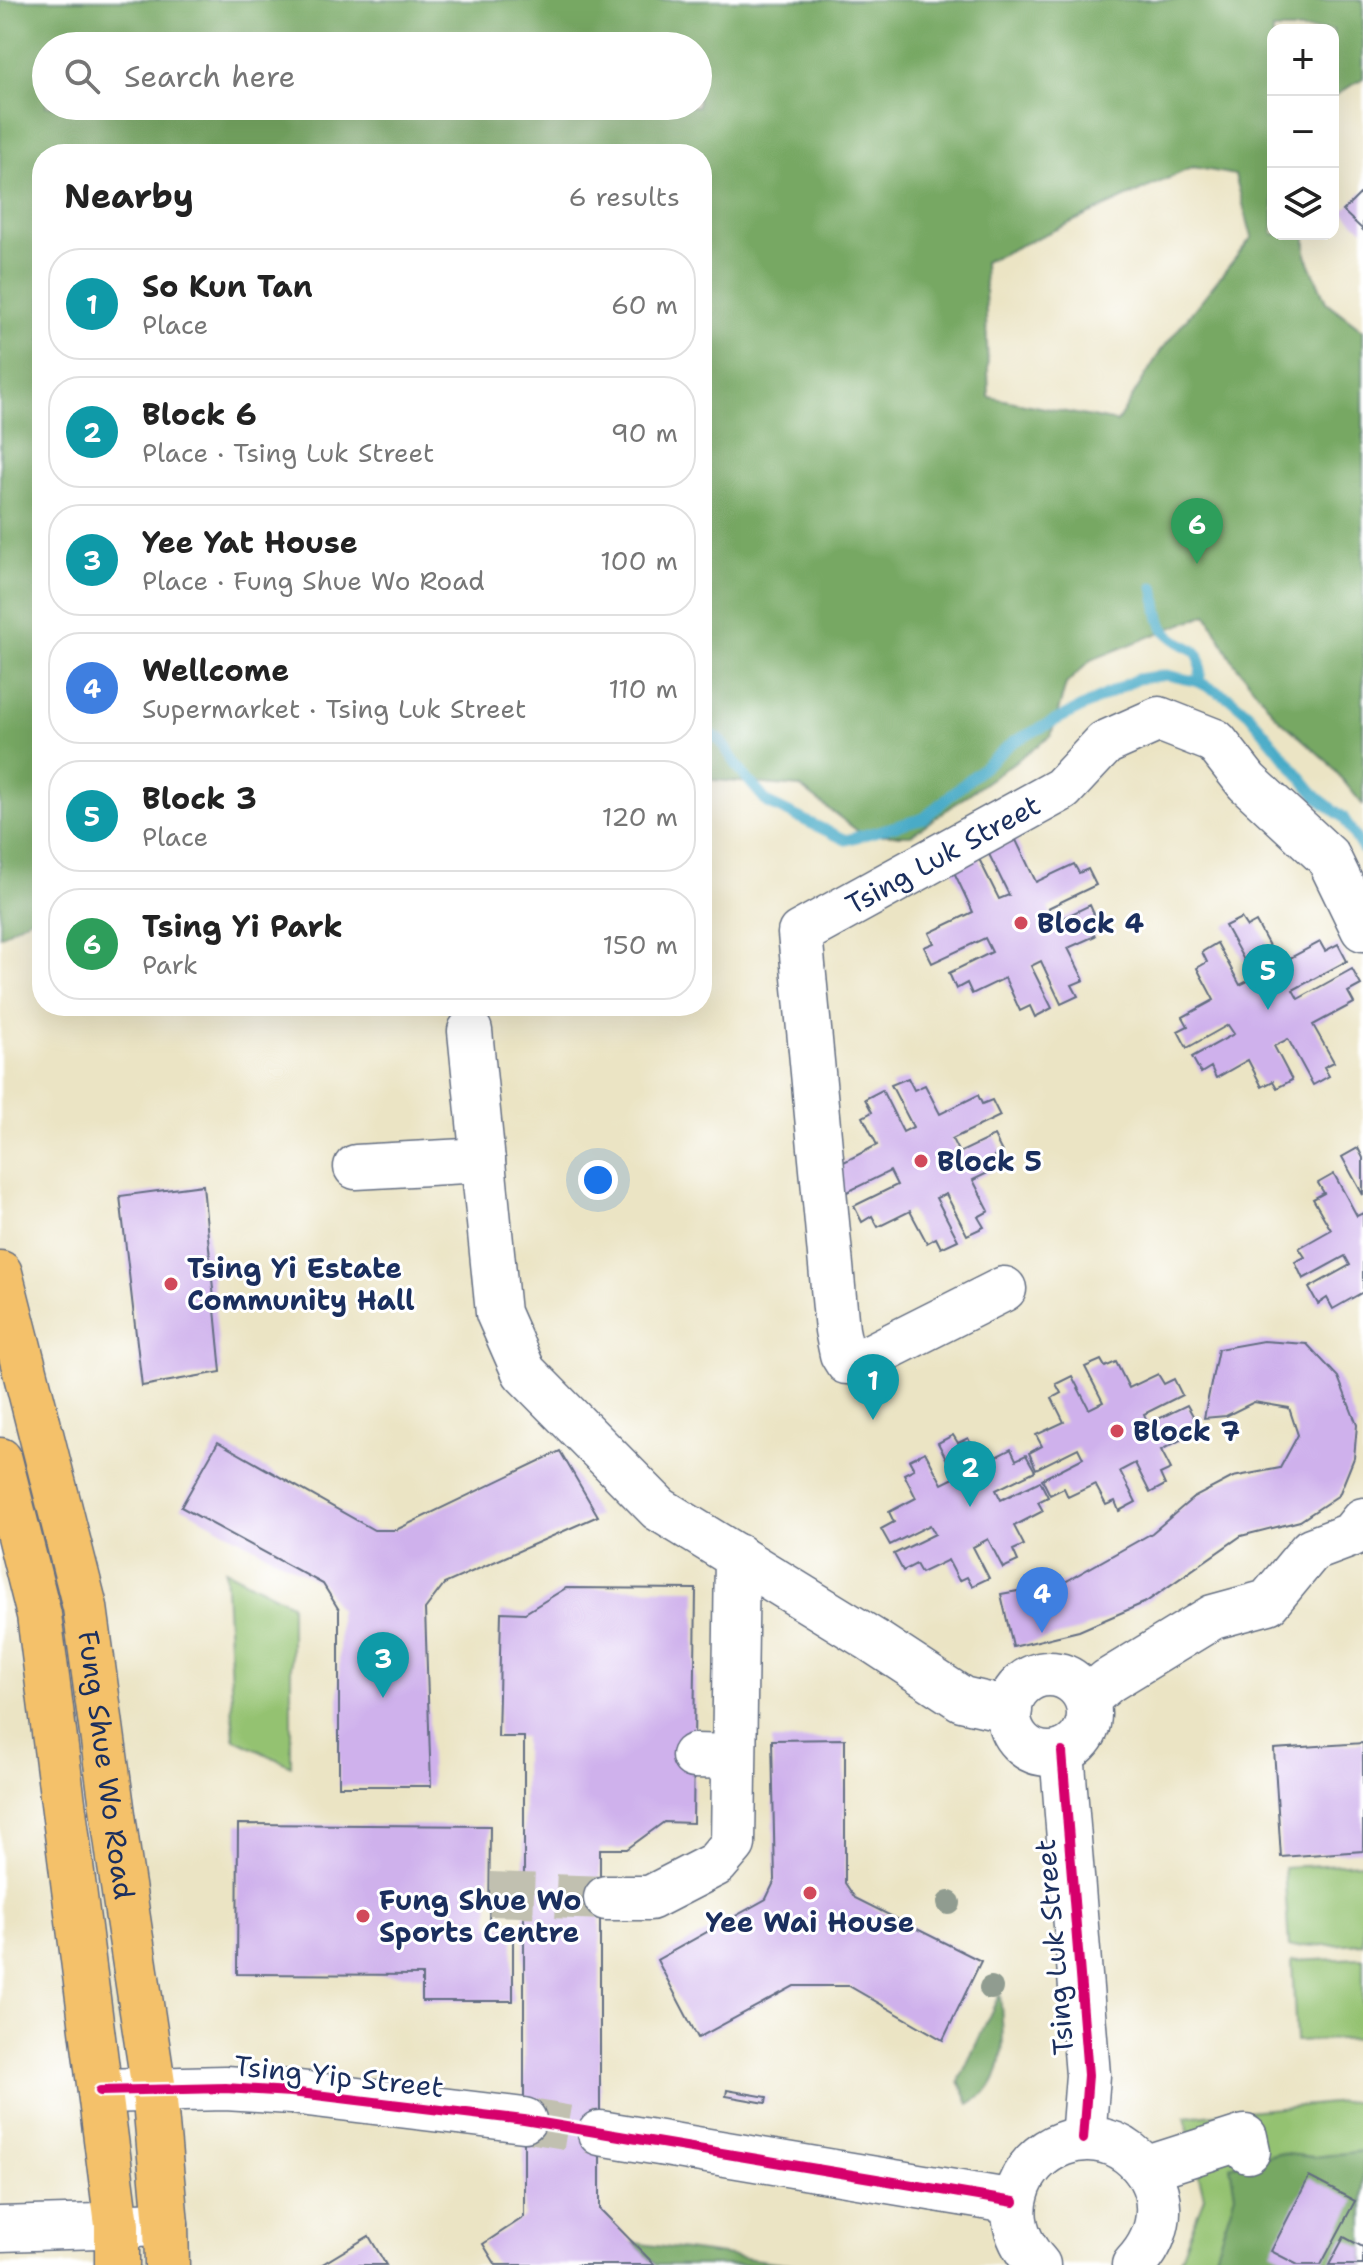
<!DOCTYPE html>
<meta charset="utf-8">
<style>
body{margin:0;font-family:"Shantell Sans",sans-serif;background:#f2f2f2;color:#222}
.controls{position:absolute;right:24px;top:24px;display:grid;overflow:hidden;border-radius:16px;box-shadow:0 8px 32px #0002}
.controls button{width:72px;height:72px;display:grid;place-items:center;padding:0;border:0;border-bottom:2px solid #e0e0e0;background:#fff;color:#222;font:40px sans-serif}
.you{position:absolute;left:598px;top:1180px;width:28px;height:28px;margin:-20px;border:6px solid #fff;border-radius:50%;background:#1a73e8;box-shadow:0 0 0 12px #1a73e833}
.badge{display:grid;place-items:center;width:52px;height:52px;border-radius:50%;background:#2563eb;color:#fff;font-size:26px;font-weight:700}
.pin{position:absolute;translate:-50% -66px;filter:drop-shadow(0 2px 4px #0008)}
.pin::after{content:'';position:absolute;top:42px;width:28px;height:24px;background:inherit;clip-path:polygon(0 0,100% 0,50% 100%)}
.list{margin:0;padding:0;list-style:none}
h2{display:flex;justify-content:space-between;align-items:center;height:104px;margin:0;padding:0 32px;font-size:34px}
h2 small{font-size:26px;font-weight:400;color:#767676}
.list li{display:grid;grid-template-columns:52px 1fr auto;gap:24px;align-items:center;box-sizing:border-box;height:112px;margin:0 16px 16px;padding:0 16px;border:2px solid #e0e0e0;border-radius:32px}
.list b{display:block;font-size:30px;white-space:nowrap}
.list p{margin:0;font-size:26px;white-space:nowrap;color:#767676}
.list em{font-size:26px;font-style:normal;color:#767676}
.icon{flex:none;width:44px;height:44px;fill:none;stroke:currentColor;stroke-width:2;stroke-linecap:round;stroke-linejoin:round}
.map{position:relative;flex:none;width:1363px;height:2265px;overflow:hidden}
.search{position:absolute;background:#fff;box-shadow:0 8px 32px #0002;left:32px;top:32px;width:680px;height:88px;display:flex;align-items:center;gap:20px;box-sizing:border-box;padding:0 28px;border-radius:44px;color:#767676;font-size:30px}
.panel{position:absolute;background:#fff;box-shadow:0 8px 32px #0002;left:32px;top:144px;width:680px;height:872px;border-radius:32px}
.map>svg:first-child{display:block}
.green{fill:#94c271;stroke:#587868;stroke-width:2}
.forest{fill:#77a863;stroke:#496c60;stroke-width:2;fill-rule:evenodd}
.lines{fill:none;stroke-linecap:round;stroke-linejoin:round}
.stream{stroke:#48abc7;stroke-width:11}
.building{fill:#cfb1ec}
.minor-tunnel{stroke:#c1c0b0;stroke-width:44;stroke-dasharray:44 22;stroke-linecap:butt}
.minor-casing{stroke:#646e82;stroke-width:47}
.major-casing{stroke:#646e82;stroke-width:47}
.minor{stroke:#fff;stroke-width:44}
.major{stroke:#f4c16a;stroke-width:44}
.cycleway-casing{stroke:#fff;stroke-width:15}
.cycleway{stroke:#d6006c;stroke-width:10}
.tree{fill:#909c90}
.poi-dot{fill:#d1495b;stroke:#fff;stroke-width:3}
.labels{text-anchor:middle;stroke-width:6;stroke-linejoin:round;paint-order:stroke}
.street-label{font-size:28px;fill:#1b2f5e;stroke:#fff}
.poi-label{font-size:28px;font-weight:bold;fill:#1b2f5e;stroke:#fff;text-anchor:start}
</style>
<div class="map">
<svg width="1363" height="2265" viewBox="0 0 1363 2265">
<rect width="100%" height="100%" fill="#fff"/>
<filter id="ink" filterUnits="userSpaceOnUse"><feTurbulence type="fractalNoise" baseFrequency=".0125" numOctaves="2"/><feDisplacementMap in="SourceGraphic" scale="16" xChannelSelector="R" yChannelSelector="G"/><feConvolveMatrix kernelMatrix="1 2 1 2 8 2 1 2 1" color-interpolation-filters="sRGB"/></filter>
<filter id="wash" filterUnits="userSpaceOnUse"><feTurbulence type="fractalNoise" baseFrequency=".006" numOctaves="4" result="noise"/><feDisplacementMap in="SourceGraphic" scale="32" xChannelSelector="R" yChannelSelector="G"/><feGaussianBlur stdDeviation="1.8" result="paint"/><feColorMatrix in="noise" values="0 0 0 0 0 0 0 0 0 0 0 0 0 0 0 0 0 1.4 0 .05"/><feComposite in="paint" operator="in"/></filter>
<g filter="url(#wash)">
<rect width="100%" height="100%" fill="#ebe4c4"/>
<g class="green">
<path d="M 225,1570 L 291,1604 L 291,1766 L 234,1739 Z"/>
<path d="M 1363,1863 L 1363,1943 L 1289,1947 L 1284,1867 Z"/>
<path d="M 1363,1958 L 1363,2038 L 1296,2041 L 1292,1961 Z"/>
<path d="M 1363,2100 L 1363,2265 L 1178,2265 L 1204,2197 L 1185,2117 Z"/>
</g>
<g class="forest">
<path d="M 0,0 L 1363,0 L 1363,78 L 1333,97 L 1333,30 L 1273,30 L 1273,234 L 1306,234 L 1306,255 L 1326,302 L 1363,330 L 1363,805 L 1328,762 L 1277,717 L 1232,660 L 1207,614 L 1091,660 L 1066,684 L 1051,736 L 911,835 L 863,835 L 800,787 L 702,779 L 702,154 L 42,154 L 42,911 L 0,936 ZM 698,46 L 698,106 L 46,106 L 46,46 ZM 1193,167 L 1235,175 L 1252,237 L 1160,352 L 1117,422 L 989,397 L 984,262 Z"/>
<path d="M 1000,1993 C 1002,2023 1010,2070 985,2093 C 981,2097 975,2100 969,2104 L 959,2081 Z"/>
<path d="M 1363,2151 L 1363,2265 L 1212,2265 L 1235,2194 L 1230,2166 L 1278,2153 L 1314,2157 Z"/>
<path d="M 634,2243 L 797,2265 L 656,2265 Z"/>
</g>
<g class="lines">
<g class="stream">
<path d="M 1154,587 C 1157,599 1158,620 1165,630 C 1183,654 1207,639 1199,682 L 1230,698 L 1249,714 L 1318,798 L 1343,817 L 1363,850"/>
<path d="M 702,730 L 719,739 L 743,774 L 768,803 L 846,840 L 924,818 L 1013,742 L 1137,679 L 1167,675 L 1199,682"/>
</g>
</g>
<g id="blocks">
<g class="building">
<path d="M 1363,191 L 1363,230 L 1343,211 Z"/>
<path d="M 982,840 L 1005,845 L 1016,840 L 1036,882 L 1074,864 L 1079,873 L 1088,869 L 1096,885 L 1048,908 L 1055,922 L 1090,905 L 1097,921 L 1090,925 L 1095,936 L 1068,948 L 1084,980 L 1072,985 L 1078,996 L 1061,1004 L 1041,961 L 1031,966 L 1052,1008 L 1035,1017 L 1030,1006 L 1020,1011 L 1005,978 L 972,994 L 967,983 L 956,989 L 949,973 L 992,952 L 985,938 L 932,963 L 924,947 L 934,943 L 929,933 L 973,912 L 953,870 L 972,845 L 999,899 L 1009,895 Z"/>
<path d="M 1241,918 L 1247,927 L 1256,922 L 1279,964 L 1320,942 L 1325,951 L 1338,944 L 1347,961 L 1293,990 L 1298,999 L 1352,969 L 1361,985 L 1348,992 L 1354,1003 L 1313,1025 L 1334,1062 L 1324,1067 L 1329,1076 L 1313,1085 L 1288,1039 L 1274,1046 L 1292,1080 L 1277,1088 L 1273,1081 L 1262,1087 L 1248,1060 L 1216,1078 L 1211,1067 L 1201,1073 L 1192,1057 L 1234,1034 L 1228,1025 L 1187,1048 L 1178,1031 L 1188,1026 L 1183,1017 L 1214,1000 L 1197,968 L 1207,962 L 1202,952 L 1217,943 L 1240,985 L 1254,978 L 1225,926 Z"/>
<path d="M 908,1078 L 914,1090 L 925,1085 L 940,1114 L 978,1095 L 982,1104 L 992,1100 L 1000,1116 L 952,1139 L 959,1153 L 994,1136 L 1002,1152 L 994,1156 L 1000,1167 L 973,1180 L 989,1211 L 978,1217 L 984,1227 L 967,1235 L 946,1194 L 936,1198 L 958,1240 L 941,1248 L 936,1238 L 927,1243 L 910,1211 L 878,1227 L 872,1216 L 862,1222 L 854,1206 L 897,1185 L 890,1171 L 837,1197 L 834,1167 L 877,1145 L 863,1117 L 872,1112 L 865,1099 L 882,1090 L 903,1132 L 913,1127 L 891,1085 Z"/>
<path d="M 1358,1148 L 1363,1158 L 1363,1195 L 1342,1157 Z"/>
<path d="M 1334,1174 L 1357,1216 L 1363,1213 L 1363,1292 L 1333,1309 L 1327,1298 L 1318,1304 L 1309,1288 L 1350,1265 L 1345,1256 L 1303,1279 L 1295,1262 L 1305,1257 L 1299,1248 L 1331,1230 L 1313,1199 L 1324,1193 L 1318,1183 Z"/>
<path d="M 203,1185 L 221,1372 L 142,1386 L 120,1196 Z"/>
<path d="M 1263,1341 L 1307,1344 L 1338,1377 L 1357,1425 L 1354,1458 L 1339,1495 L 1300,1521 L 1241,1536 L 1146,1602 L 1079,1631 L 1013,1647 L 1001,1594 L 1063,1583 L 1152,1533 L 1193,1498 L 1233,1477 L 1280,1468 L 1298,1435 L 1289,1408 L 1254,1402 L 1226,1416 L 1204,1418 L 1218,1349 Z"/>
<path d="M 1101,1360 L 1105,1367 L 1116,1362 L 1129,1388 L 1158,1374 L 1164,1384 L 1174,1379 L 1182,1395 L 1144,1414 L 1148,1424 L 1187,1405 L 1196,1421 L 1186,1427 L 1190,1435 L 1161,1450 L 1171,1469 L 1160,1474 L 1165,1485 L 1150,1493 L 1135,1463 L 1120,1471 L 1136,1502 L 1119,1511 L 1115,1501 L 1106,1505 L 1095,1484 L 1068,1497 L 1064,1488 L 1050,1495 L 1042,1479 L 1083,1458 L 1078,1448 L 1036,1469 L 1029,1453 L 1042,1446 L 1036,1435 L 1064,1422 L 1052,1398 L 1061,1393 L 1056,1384 L 1072,1376 L 1089,1409 L 1103,1402 L 1085,1367 Z"/>
<path d="M 953,1435 L 958,1443 L 968,1438 L 982,1464 L 1011,1449 L 1016,1460 L 1026,1455 L 1035,1471 L 996,1490 L 1001,1500 L 1040,1481 L 1048,1497 L 1038,1502 L 1043,1511 L 1014,1526 L 1024,1545 L 1013,1550 L 1018,1561 L 1003,1568 L 988,1539 L 973,1547 L 989,1578 L 972,1586 L 967,1577 L 959,1581 L 948,1560 L 921,1573 L 916,1564 L 903,1571 L 894,1554 L 935,1534 L 930,1525 L 890,1545 L 881,1529 L 894,1522 L 889,1512 L 916,1498 L 904,1474 L 914,1469 L 909,1460 L 925,1452 L 942,1484 L 956,1477 L 938,1443 Z"/>
<path d="M 218,1442 L 374,1530 L 396,1530 L 560,1451 L 598,1516 L 444,1584 L 425,1609 L 431,1786 L 339,1786 L 339,1610 L 323,1584 L 181,1507 Z"/>
<path d="M 566,1588 L 696,1589 L 693,1823 L 664,1822 L 627,1849 L 600,1849 L 600,2209 L 655,2265 L 496,2265 L 483,2244 L 524,2217 L 524,1737 L 498,1737 L 501,1612 L 525,1613 Z"/>
<path d="M 845,1739 L 845,1883 L 855,1898 L 981,1961 L 943,2040 L 849,1986 L 794,1986 L 698,2038 L 657,1960 L 766,1899 L 775,1880 L 772,1740 Z"/>
<path d="M 1363,1743 L 1363,1851 L 1281,1857 L 1274,1749 Z"/>
<path d="M 238,1824 L 490,1826 L 489,1926 L 513,1926 L 513,2001 L 422,2001 L 422,1975 L 237,1974 Z"/>
<path d="M 727,2090 L 767,2097 L 766,2103 L 726,2096 Z"/>
<path d="M 1309,2177 L 1355,2201 L 1321,2265 L 1298,2265 L 1271,2251 Z"/>
<path d="M 369,2236 L 386,2265 L 321,2265 Z"/>
<path d="M 1344,2237 L 1363,2247 L 1363,2265 L 1329,2265 Z"/>
</g>
</g>
</g>
<g filter="url(#ink)">
<use href="#blocks" fill-opacity="0" stroke="#646e82" stroke-width="2"/>
<g class="lines">
<g class="minor-tunnel">
<path d="M 490,1894 L 606,1898"/>
<path d="M 524,2120 L 600,2133"/>
</g>
<g class="minor-casing">
<g id="minor">
<path d="M 470,1031 L 498,1313 L 524,1372 L 659,1509 L 872,1640 L 962,1699 L 1010,1710"/>
<path d="M 356,1167 L 483,1160"/>
<path id="s1" d="M 1004,1289 L 859,1362 L 847,1362 L 842,1354 L 837,1330 L 800,933 L 1062,789 L 1105,743 L 1159,719 L 1215,741 L 1247,782 L 1328,857 L 1363,929"/>
<circle cx="1049" cy="1714" r="40"/>
<path d="M 1087,1699 L 1108,1681 L 1213,1617 L 1268,1602 L 1311,1550 L 1351,1535 L 1363,1520"/>
<path d="M 1062,1752 L 1088,2075 L 1083,2139"/>
<path d="M 694,1756 L 733,1757"/>
<path d="M 606,1898 L 650,1898 L 716,1864 L 733,1844 L 737,1556"/>
<path d="M 100,2091 L 225,2088 L 291,2092 L 524,2120"/>
<path d="M 600,2133 L 1014,2202"/>
<path d="M 1145,2169 L 1245,2137 L 1248,2151"/>
<path d="M 0,2229 L 166,2224"/>
<path d="M 1038,2265 C 1019,2244 1009,2220 1017,2193 C 1029,2146 1089,2122 1129,2153 C 1168,2183 1166,2232 1134,2265"/>
</g>
</g>
<g class="major-casing">
<g id="major">
<path id="s2" d="M 0,1273 L 85,1607 L 119,1859 L 154,2090 L 166,2224 L 167,2265"/>
<path d="M 0,1460 L 39,1615 L 117,2225 L 117,2265"/>
</g>
</g>
<use href="#minor" class="minor"/>
<use href="#major" class="major"/>
<g class="cycleway-casing">
<g id="cycleway">
<path d="M 1062,1752 L 1088,2075 L 1083,2139"/>
<path d="M 100,2091 L 225,2088 L 291,2092 L 524,2120 L 1014,2202"/>
</g>
</g>
<use href="#cycleway" class="cycleway"/>
</g>
<g class="tree">
<circle cx="949" cy="1903" r="12"/>
<circle cx="991" cy="1988" r="12"/>
</g>
</g>
<g class="poi-dot">
<circle cx="1021" cy="923" r="8"/>
<circle cx="921" cy="1161" r="8"/>
<circle cx="171" cy="1284" r="8"/>
<circle cx="1117" cy="1431" r="8"/>
<circle cx="810" cy="1893" r="8"/>
<circle cx="363" cy="1916" r="8"/>
</g>
<g class="labels">
<g class="street-label">
<text dy="10" stroke="none"><textPath href="#s1" startOffset="770">Tsing Luk Street</textPath></text>
<text dy="10" stroke="none"><textPath href="#s2" startOffset="504">Fung Shue Wo Road</textPath></text>
<text transform="translate(1054 1947) rotate(-95)" y="10">Tsing Luk Street</text>
<text transform="translate(339 2076) rotate(6)" y="10">Tsing Yip Street</text>
</g>
<g class="poi-label">
<text x="1037" y="933">Block 4</text>
<text x="937" y="1171">Block 5</text>
<text x="187" y="1278">Tsing Yi Estate<tspan x="187" dy="32">Community Hall</tspan></text>
<text x="1133" y="1441">Block 7</text>
<text x="379" y="1910">Fung Shue Wo<tspan x="379" dy="32">Sports Centre</tspan></text>
<text x="810" y="1932" text-anchor="middle">Yee Wai House</text>
</g>
</g>
</svg>
<div class="controls">
<button>+</button>
<button>−</button>
<button><svg class="icon" aria-label="layers" viewBox="0 0 24 24"><path d="M12 4l9 5-9 5-9-5zM3 14l9 5 9-5"/></svg></button>
</div>
<div class="you"></div>
<div class="pin badge" style="left:873px;top:1420px;background:#0f9aa8">1</div>
<div class="pin badge" style="left:970px;top:1507px;background:#0f9aa8">2</div>
<div class="pin badge" style="left:383px;top:1698px;background:#0f9aa8">3</div>
<div class="pin badge" style="left:1042px;top:1633px;background:#3f7fe0">4</div>
<div class="pin badge" style="left:1268px;top:1010px;background:#0f9aa8">5</div>
<div class="pin badge" style="left:1197px;top:564px;background:#2e9e5b">6</div>
<div class="search"><svg class="icon" aria-label="search" viewBox="0 0 24 24"><circle cx="10" cy="10" r="6"/><path d="M15 15l6 6"/></svg>Search here</div>
<section class="panel">
<h2>Nearby<small>6 results</small></h2>
<ul class="list">
<li><span class="badge" style="background:#0f9aa8">1</span><div><b>So Kun Tan</b><p>Place</p></div><em>60 m</em></li>
<li><span class="badge" style="background:#0f9aa8">2</span><div><b>Block 6</b><p>Place · Tsing Luk Street</p></div><em>90 m</em></li>
<li><span class="badge" style="background:#0f9aa8">3</span><div><b>Yee Yat House</b><p>Place · Fung Shue Wo Road</p></div><em>100 m</em></li>
<li><span class="badge" style="background:#3f7fe0">4</span><div><b>Wellcome</b><p>Supermarket · Tsing Luk Street</p></div><em>110 m</em></li>
<li><span class="badge" style="background:#0f9aa8">5</span><div><b>Block 3</b><p>Place</p></div><em>120 m</em></li>
<li><span class="badge" style="background:#2e9e5b">6</span><div><b>Tsing Yi Park</b><p>Park</p></div><em>150 m</em></li>
</ul>
</section>
</div>
